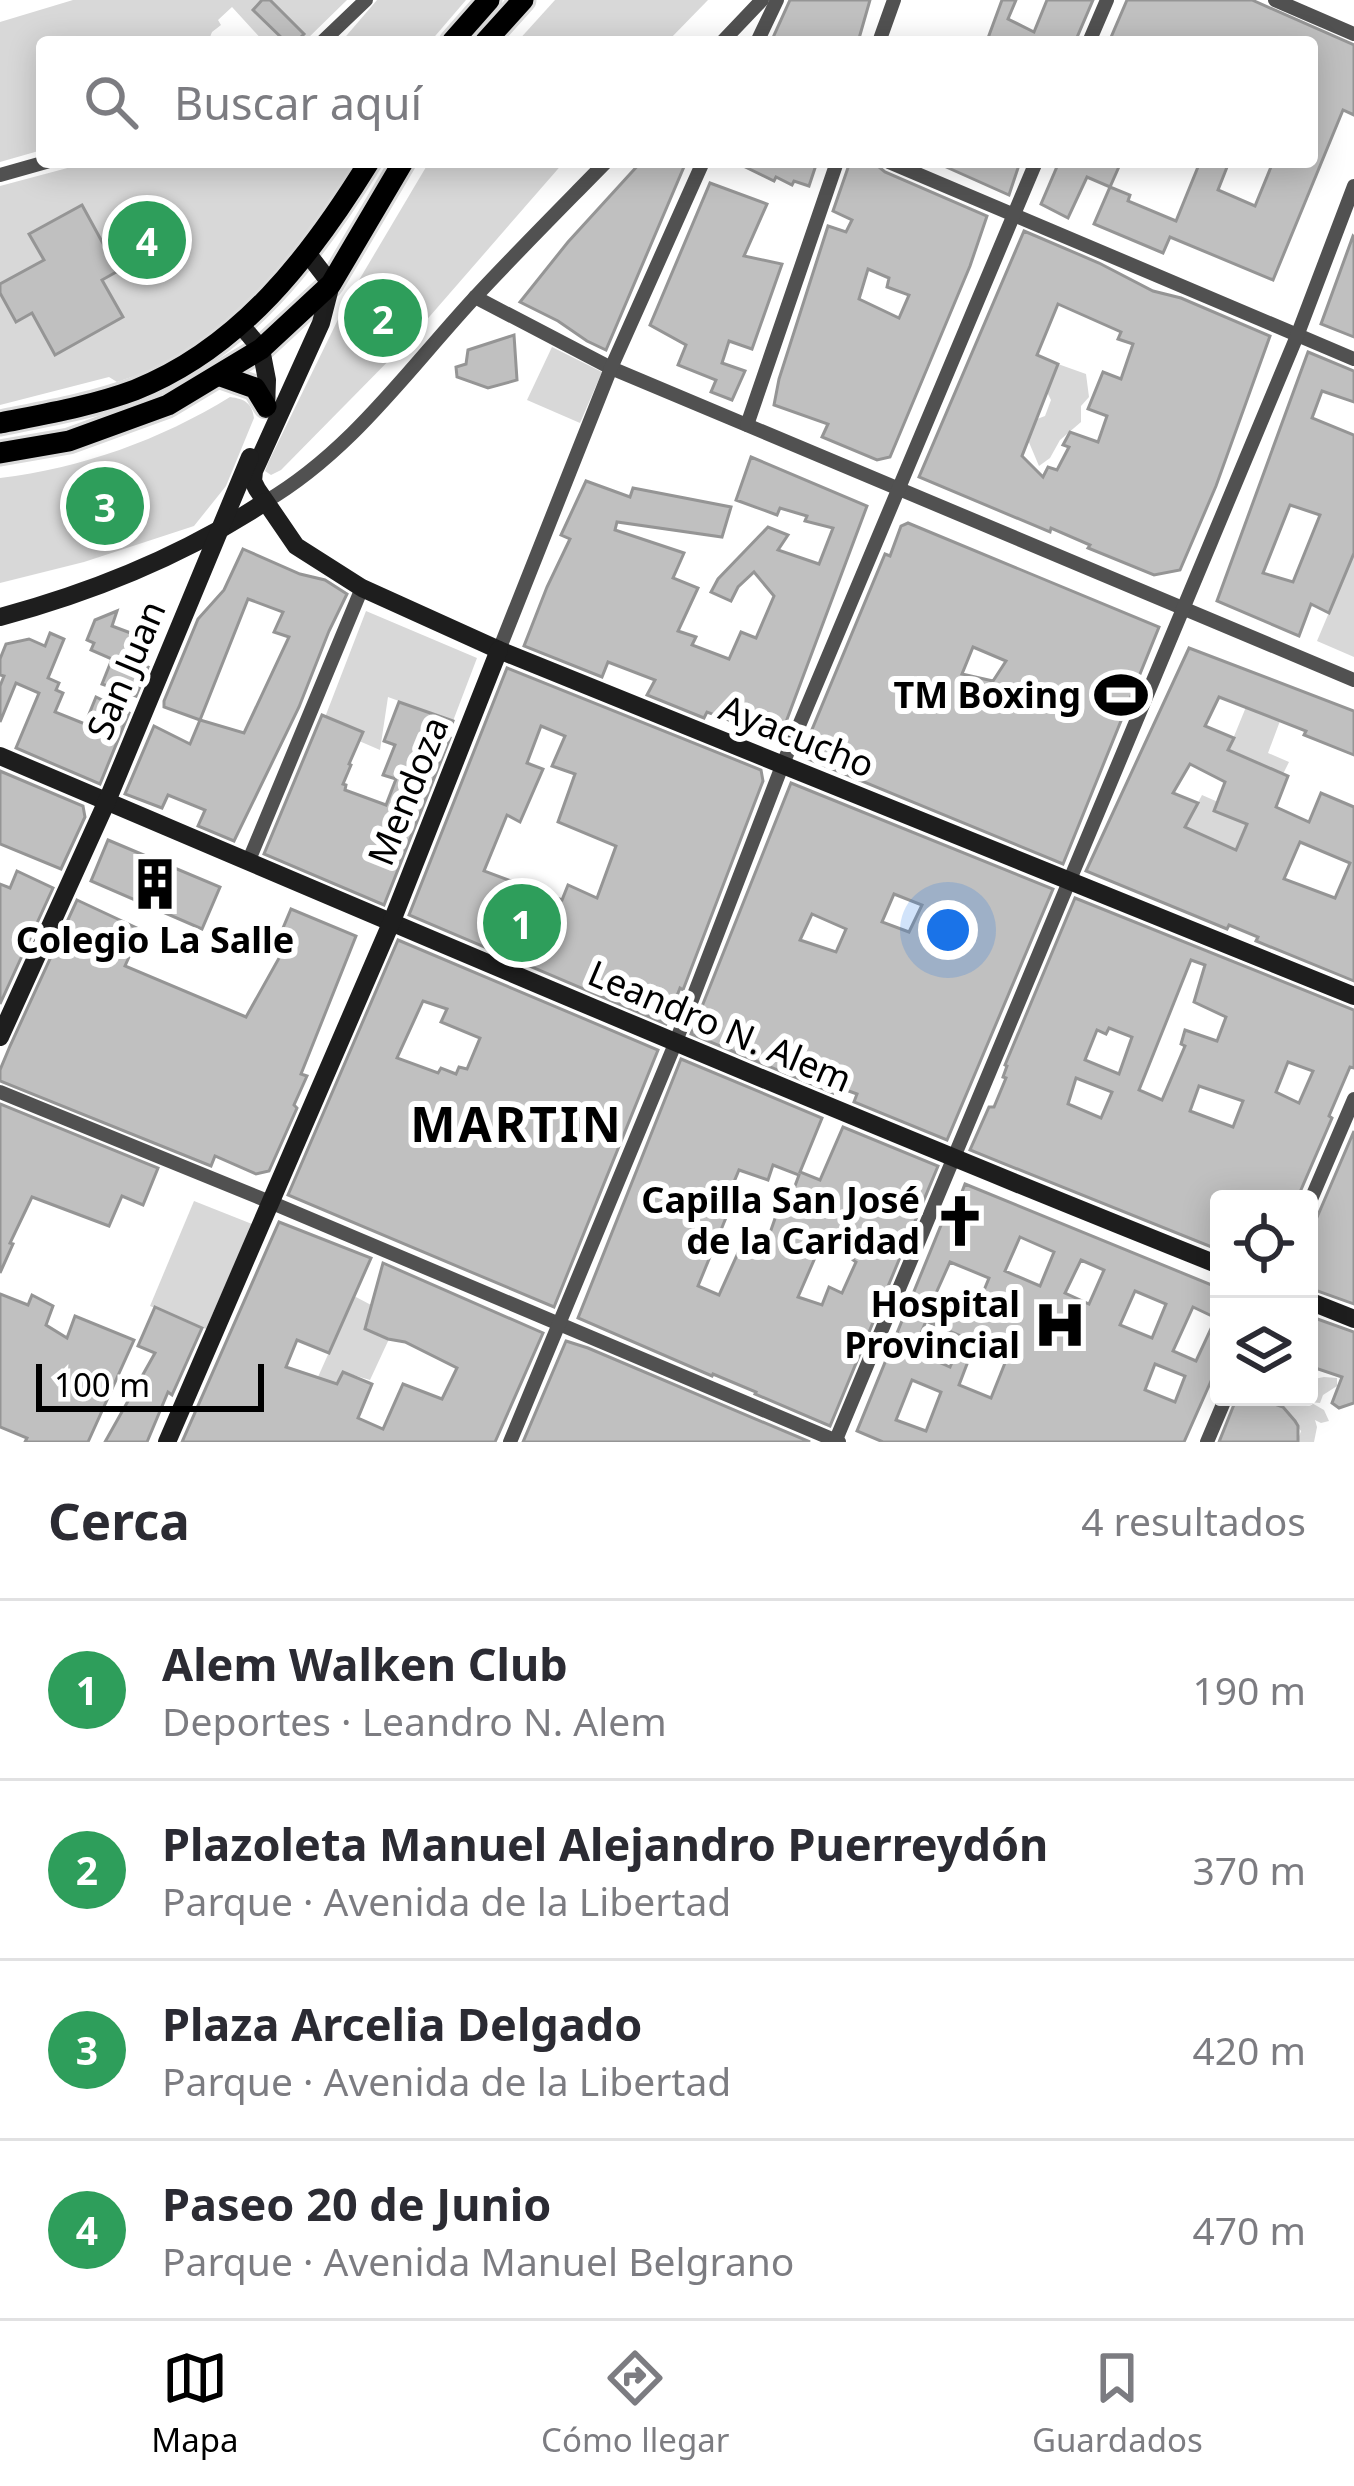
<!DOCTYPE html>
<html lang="es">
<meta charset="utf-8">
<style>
body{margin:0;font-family:"Noto Sans",sans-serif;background:#f7f7f7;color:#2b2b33}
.controls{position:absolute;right:36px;bottom:36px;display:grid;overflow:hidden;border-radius:12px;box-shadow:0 6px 30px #0003}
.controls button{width:108px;height:108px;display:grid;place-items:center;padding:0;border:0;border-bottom:3px solid #e1e1e2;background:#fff;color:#2b2b33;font:60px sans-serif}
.scale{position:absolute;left:36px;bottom:30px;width:228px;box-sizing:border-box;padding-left:12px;border:6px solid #000;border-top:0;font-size:33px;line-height:42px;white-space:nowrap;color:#000;-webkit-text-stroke:9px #fff;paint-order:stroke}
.you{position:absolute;left:948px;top:930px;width:42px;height:42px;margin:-30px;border:9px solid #fff;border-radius:50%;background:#1a73e8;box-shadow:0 0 0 18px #1a73e833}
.badge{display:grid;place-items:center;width:78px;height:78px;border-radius:50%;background:#000;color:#fff;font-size:39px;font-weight:700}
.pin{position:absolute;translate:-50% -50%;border:6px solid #fff;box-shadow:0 3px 12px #0006}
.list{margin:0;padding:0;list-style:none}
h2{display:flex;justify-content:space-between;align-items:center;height:156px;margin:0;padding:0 48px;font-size:51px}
h2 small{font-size:39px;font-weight:400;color:#7c7c81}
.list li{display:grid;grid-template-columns:78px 1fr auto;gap:36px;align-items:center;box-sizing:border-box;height:180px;padding:0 48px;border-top:3px solid #e1e1e2}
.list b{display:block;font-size:45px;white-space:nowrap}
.list p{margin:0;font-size:39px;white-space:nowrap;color:#7c7c81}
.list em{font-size:39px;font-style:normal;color:#7c7c81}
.icon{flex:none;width:66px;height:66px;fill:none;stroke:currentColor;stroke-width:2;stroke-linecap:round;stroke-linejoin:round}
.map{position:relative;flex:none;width:1354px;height:1442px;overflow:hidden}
.search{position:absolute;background:#fff;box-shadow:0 6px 30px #0003;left:36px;right:36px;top:36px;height:132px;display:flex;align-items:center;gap:30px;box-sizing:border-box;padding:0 42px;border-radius:12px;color:#7c7c81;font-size:45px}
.sheet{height:876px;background:#fff}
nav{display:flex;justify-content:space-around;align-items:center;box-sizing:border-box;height:168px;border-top:3px solid #e1e1e2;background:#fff;font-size:33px;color:#7c7c81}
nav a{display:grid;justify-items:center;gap:6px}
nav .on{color:#000}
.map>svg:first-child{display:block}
.green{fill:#d8d8d8}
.building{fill:#c0c0c0;stroke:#959595;stroke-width:3;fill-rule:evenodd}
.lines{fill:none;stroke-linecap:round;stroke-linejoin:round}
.primary-casing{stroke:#dbdbdb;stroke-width:27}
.minor{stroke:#515151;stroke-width:14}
.secondary{stroke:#1e1e1e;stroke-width:18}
.primary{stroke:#000;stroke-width:21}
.labels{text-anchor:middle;stroke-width:12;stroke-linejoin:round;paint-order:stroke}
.street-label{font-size:36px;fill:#000;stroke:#fff}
.poi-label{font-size:36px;font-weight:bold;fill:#000;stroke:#fff;text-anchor:end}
.district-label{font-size:48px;font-weight:bold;letter-spacing:3px;fill:#000;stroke:#fff}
</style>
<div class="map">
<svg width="1354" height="1442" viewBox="0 0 1354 1442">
<rect width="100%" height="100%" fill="#fff"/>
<g class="green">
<path d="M 73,0 L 347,0 L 304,42 L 264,42 L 232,7 L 218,20 L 221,25 L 212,32 L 208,42 L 42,42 L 42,150 L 0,162 L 0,22 Z"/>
<path d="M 377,0 L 466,0 L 430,42 L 341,42 Z"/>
<path d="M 555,0 L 708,0 L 667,42 L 517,42 Z"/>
<path d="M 90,162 L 360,162 L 293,261 L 274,273 L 246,309 L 213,334 L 155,369 L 117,382 L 109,377 L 0,405 L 0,186 Z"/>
<path d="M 429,162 L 564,162 L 410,339 L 281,470 L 271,475 L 265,471 L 268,463 L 349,297 Z"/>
<path d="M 552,347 L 602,372 L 580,423 L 527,400 Z"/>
<path d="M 1058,364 L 1086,374 L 1089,397 L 1081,406 L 1081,422 L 1060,440 L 1050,458 L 1039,466 L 1028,440 L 1037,419 L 1045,416 L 1051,400 L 1047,392 Z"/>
<path d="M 230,397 C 245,399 252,403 254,418 L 226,486 L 194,526 L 84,562 L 0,583 L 0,478 C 82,468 160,440 230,397 Z"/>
<path d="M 1354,553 L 1354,657 L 1317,641 Z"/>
<path d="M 366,611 L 477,658 L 453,721 L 388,697 L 380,750 L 322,725 Z"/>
<path d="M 1246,707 L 1280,721 L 1268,753 L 1289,762 L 1283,774 L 1228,751 Z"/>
<path d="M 1202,795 L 1218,802 L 1247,824 L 1231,863 L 1185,827 Z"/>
<path d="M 194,1201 L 252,1224 L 206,1329 L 150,1306 Z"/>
<path d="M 354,1296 L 373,1306 L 366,1329 L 389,1339 L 370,1380 L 343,1372 L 332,1391 L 314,1386 Z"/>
<path d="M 1324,1377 L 1337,1378 L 1337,1386 L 1323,1395 L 1320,1403 L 1310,1402 L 1324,1410 L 1329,1421 L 1321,1423 L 1315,1420 L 1317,1427 L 1314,1442 L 1297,1442 L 1301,1431 L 1275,1399 L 1309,1397 L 1309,1380 Z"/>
</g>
<g class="building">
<path d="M 262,0 L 270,0 L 304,34 L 296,42 L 286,42 L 253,10 Z"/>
<path d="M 790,0 L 870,0 L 858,42 L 771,42 Z"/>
<path d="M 1002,0 L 1016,0 L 1008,19 L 1034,32 L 1047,0 L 1093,0 L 1075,42 L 995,42 L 988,38 Z"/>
<path d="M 1127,0 L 1252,0 L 1354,45 L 1354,115 L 1343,110 L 1273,280 L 1170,237 L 1163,253 L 1094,224 L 1110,187 L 1130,195 L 1128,201 L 1176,221 L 1200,162 L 1229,162 L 1218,190 L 1255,206 L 1273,162 L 1312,162 L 1312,42 L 1109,42 Z"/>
<path d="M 641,162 L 686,162 L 606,350 L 587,341 L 558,321 L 520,302 L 568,242 Z"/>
<path d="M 735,162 L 817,162 L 809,186 L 794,181 L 792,185 L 776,177 L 774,181 Z"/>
<path d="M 850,162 L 873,162 L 885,172 L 987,216 L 970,266 L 890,457 L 877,460 L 822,437 L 828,424 L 774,405 L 779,379 L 828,226 L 846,232 L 852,220 L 833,211 ZM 868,269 L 889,278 L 887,287 L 909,295 L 899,318 L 859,299 Z"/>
<path d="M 935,162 L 1020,162 L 1009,195 Z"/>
<path d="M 1059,162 L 1121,162 L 1110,187 L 1087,177 L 1068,218 L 1041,204 Z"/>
<path d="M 710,183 L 767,204 L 744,256 L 782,264 L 752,349 L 729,341 L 722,363 L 745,371 L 732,400 L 711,392 L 716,380 L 678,365 L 686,345 L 650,325 Z"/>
<path d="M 82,205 L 118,271 L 102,280 L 123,317 L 55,355 L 32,313 L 16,322 L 0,293 L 0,284 L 44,260 L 29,234 Z"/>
<path d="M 1024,231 L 1099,263 L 1153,291 L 1181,298 L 1270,336 L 1216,486 L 1180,570 L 1154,575 L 1088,548 L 1090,545 L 1051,528 L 1050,532 L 919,477 ZM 1058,304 L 1121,332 L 1118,339 L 1133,344 L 1121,379 L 1103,372 L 1088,409 L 1107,416 L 1098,442 L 1070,432 L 1063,445 L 1069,447 L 1057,470 L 1048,467 L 1043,477 L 1022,456 L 1058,364 L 1037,355 Z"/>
<path d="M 1353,236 L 1354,237 L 1354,337 L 1321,324 Z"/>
<path d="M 514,335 L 517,380 L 488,388 L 457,377 L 456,367 L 466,364 L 468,350 Z"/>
<path d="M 1308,352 L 1354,371 L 1354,402 L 1322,391 L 1312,418 L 1354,435 L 1354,553 L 1329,613 L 1311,604 L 1299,636 L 1217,601 ZM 1290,505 L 1320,515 L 1293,582 L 1263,573 Z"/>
<path d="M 751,457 L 867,506 L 783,730 L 767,734 L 707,712 L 704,718 L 647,695 L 655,680 L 608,662 L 602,677 L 524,646 L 547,587 L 570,539 L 561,535 L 586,481 L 630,497 L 633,488 L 731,507 L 722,537 L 617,522 L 615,530 L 684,553 L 673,578 L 698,588 L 678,631 L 696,637 L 692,645 L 729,659 L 741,632 L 756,638 L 774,596 L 754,572 L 738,587 L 731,601 L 711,592 L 718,579 L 768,527 L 788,535 L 778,550 L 819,564 L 833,528 L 805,521 L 807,516 L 780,508 L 777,515 L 736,500 Z"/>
<path d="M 908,523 L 1159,627 L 1063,864 L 801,756 L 885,554 L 890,556 L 901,526 ZM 973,647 L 1006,661 L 993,681 L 962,674 Z"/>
<path d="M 243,549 L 300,574 L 325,580 L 347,594 L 329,631 L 299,707 L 234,841 L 198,826 L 205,810 L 168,795 L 162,808 L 125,794 L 154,726 L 190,744 L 200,720 L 164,707 L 164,701 L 198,619 L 224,590 ZM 248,599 L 283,612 L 274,632 L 289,637 L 244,733 L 200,720 Z"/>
<path d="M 117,611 L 112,626 L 152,641 L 143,665 L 148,667 L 136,696 L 102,684 L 112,659 L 91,650 L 94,643 L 87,640 L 95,620 Z"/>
<path d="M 50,633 L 64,639 L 48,678 L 59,683 L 56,690 L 63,693 L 55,712 L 85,724 L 96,697 L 129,713 L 100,784 L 16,748 L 39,693 L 16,683 L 0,722 L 0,686 L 4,676 L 0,675 L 0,659 L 6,644 L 29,639 L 45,646 Z"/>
<path d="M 1189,648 L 1354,711 L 1354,755 L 1304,735 L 1306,731 L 1219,697 L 1205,726 L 1234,738 L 1228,750 L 1288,776 L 1276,807 L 1309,822 L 1321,793 L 1354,807 L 1354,981 L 1256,941 L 1258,937 L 1229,925 L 1227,929 L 1086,871 ZM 1190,764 L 1225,782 L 1214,811 L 1247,824 L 1236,850 L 1185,827 L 1198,803 L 1173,793 ZM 1300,842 L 1350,863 L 1335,898 L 1284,879 Z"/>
<path d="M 507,668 L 761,770 L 763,781 L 683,990 L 680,988 L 666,1024 L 409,915 ZM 541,726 L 565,736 L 552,766 L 575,774 L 558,822 L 616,846 L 597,898 L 568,885 L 562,900 L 484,871 L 507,815 L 520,822 L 543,769 L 527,763 Z"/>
<path d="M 399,702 L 453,721 L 447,737 L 450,738 L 384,905 L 264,854 L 322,715 L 363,732 L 349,764 L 351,765 L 343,784 L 346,785 L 345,790 L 386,805 L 396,779 L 383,775 L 395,745 L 384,741 Z"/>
<path d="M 0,771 L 83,806 L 85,817 L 61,869 L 0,844 Z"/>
<path d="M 791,783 L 1053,889 L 947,1140 L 854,1102 L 857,1094 L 835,1086 L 833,1093 L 691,1034 ZM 894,894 L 922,905 L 909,932 L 882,922 ZM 812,914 L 846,929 L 836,952 L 800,940 Z"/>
<path d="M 108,840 L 220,887 L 202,929 L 91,881 Z"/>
<path d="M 17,871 L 53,888 L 0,1004 L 0,884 L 10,888 Z"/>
<path d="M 1075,898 L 1354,1010 L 1354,1068 L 1350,1067 L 1329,1116 L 1332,1118 L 1297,1199 L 1219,1199 L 1219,1250 L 970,1150 L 989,1107 L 994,1107 L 1006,1078 L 1003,1077 L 1007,1066 L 1005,1065 ZM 1191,960 L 1205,965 L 1194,1002 L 1226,1017 L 1217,1041 L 1185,1030 L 1181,1044 L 1185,1046 L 1162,1100 L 1139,1090 ZM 1109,1028 L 1132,1037 L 1119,1074 L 1085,1060 L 1097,1030 L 1106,1034 ZM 1288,1062 L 1313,1071 L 1299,1103 L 1276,1092 ZM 1076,1078 L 1112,1092 L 1101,1118 L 1068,1104 ZM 1199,1086 L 1243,1101 L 1233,1127 L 1190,1111 Z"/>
<path d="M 77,900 L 141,930 L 125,966 L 246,1017 L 283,951 L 275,947 L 291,909 L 356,936 L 301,1074 L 307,1076 L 294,1105 L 297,1108 L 269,1171 L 256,1174 L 215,1156 L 211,1166 L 0,1081 L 0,1070 L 10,1046 Z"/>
<path d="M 398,940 L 658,1050 L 554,1307 L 288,1195 ZM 423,1001 L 447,1009 L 441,1022 L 480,1038 L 467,1069 L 459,1067 L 456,1074 L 441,1068 L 438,1073 L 397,1058 Z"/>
<path d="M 681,1059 L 822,1118 L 800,1172 L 820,1180 L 843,1127 L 938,1166 L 830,1426 L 755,1394 L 756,1392 L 713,1374 L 712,1376 L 578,1318 ZM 773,1165 L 799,1175 L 786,1210 L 779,1207 L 763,1253 L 742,1244 L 719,1295 L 698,1286 L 732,1203 L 726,1201 L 739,1170 L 768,1180 ZM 824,1237 L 856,1251 L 853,1260 L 856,1262 L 842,1293 L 829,1287 L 822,1305 L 798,1297 Z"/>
<path d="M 0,1104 L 158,1168 L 143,1205 L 122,1196 L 109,1226 L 32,1197 L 10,1243 L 13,1244 L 0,1273 Z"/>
<path d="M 1354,1131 L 1354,1304 L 1309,1288 L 1309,1236 Z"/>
<path d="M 965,1184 L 1219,1288 L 1219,1363 L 1184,1442 L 883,1442 L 857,1431 L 946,1213 L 953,1215 ZM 1020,1237 L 1054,1252 L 1040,1286 L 1005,1271 ZM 1081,1260 L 1104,1270 L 1089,1304 L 1065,1293 ZM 950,1262 L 989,1278 L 973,1317 L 933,1300 ZM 1135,1291 L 1166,1304 L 1152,1338 L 1120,1325 ZM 1193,1307 L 1216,1318 L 1196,1361 L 1173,1351 ZM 926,1321 L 963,1337 L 950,1367 L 914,1351 ZM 972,1351 L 1005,1363 L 991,1398 L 959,1385 ZM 1155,1364 L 1185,1376 L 1175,1402 L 1145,1390 ZM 912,1380 L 941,1392 L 926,1431 L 896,1420 Z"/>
<path d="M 279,1222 L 371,1258 L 329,1353 L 297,1340 L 286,1367 L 337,1384 L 343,1372 L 372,1384 L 358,1418 L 383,1429 L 403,1384 L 442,1399 L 457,1368 L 405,1342 L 388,1339 L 365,1329 L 383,1263 L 543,1333 L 495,1442 L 182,1442 Z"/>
<path d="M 0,1294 L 28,1305 L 32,1295 L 53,1306 L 46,1325 L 67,1338 L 75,1316 L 134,1340 L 88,1442 L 25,1442 L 27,1438 L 0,1427 Z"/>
<path d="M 155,1307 L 202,1328 L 172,1395 L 168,1392 L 147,1442 L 105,1442 L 155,1353 L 138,1346 Z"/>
<path d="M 1309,1316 L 1354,1332 L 1354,1403 L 1339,1408 L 1332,1403 L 1342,1377 L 1309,1366 Z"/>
<path d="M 566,1341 L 588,1348 L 810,1442 L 523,1442 Z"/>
<path d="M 1237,1397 L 1271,1397 L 1269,1402 L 1283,1407 L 1295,1421 L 1298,1426 L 1298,1442 L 1219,1442 Z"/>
</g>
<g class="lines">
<g class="primary-casing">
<g id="primary">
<path d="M 452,42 L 489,0"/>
<path d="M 485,42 L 523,0"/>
<path d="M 221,376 L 255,388 L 266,406"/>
<path d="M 0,423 C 45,414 92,406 135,390 C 241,348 311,256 369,162"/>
<path d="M 0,453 L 69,441 L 168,405 L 261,349 L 331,284 L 403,162"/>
</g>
</g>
<g class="minor">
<path d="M 1275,0 L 1354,34"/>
<path d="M 322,42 L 366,0"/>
<path d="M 722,42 L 762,0"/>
<path d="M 757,42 L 777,0"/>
<path d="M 879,42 L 894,0"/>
<path d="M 1089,42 L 1107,0"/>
<path d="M 889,162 L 1354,359"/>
<path d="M 0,175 L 46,162"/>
<path d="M 475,297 L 611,368 L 1354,680"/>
<path d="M 747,425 L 837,162"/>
<path d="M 265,502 C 352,451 409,368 477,295 C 519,250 563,206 606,162"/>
<path d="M 499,650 L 611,368 L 703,162"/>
<path d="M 249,860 L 362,588"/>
<path d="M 0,1092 L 270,1202 L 839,1442"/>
<path d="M 1309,1204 L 1354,1099"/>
<path d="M 510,1442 L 675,1044 L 782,766 L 1036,162"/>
<path d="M 835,1442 L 1297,336 L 1354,186"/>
<path d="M 1207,1442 L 1226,1397"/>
</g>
<g class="secondary">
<path d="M 308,254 L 331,284 L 321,323 L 254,471 L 253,481 L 257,489 L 296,546 L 362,588 L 499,650 L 1354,996"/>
<path d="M 241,325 L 261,349 L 267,380 L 266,409"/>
<path d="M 0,617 C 93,592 184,555 265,502"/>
<path d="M 0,756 C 405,928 810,1102 1219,1265"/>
<path d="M 0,1037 L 107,801 L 250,457"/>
<path d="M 1309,1301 L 1354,1319"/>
<path d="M 167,1442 L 392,921 L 499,650"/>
</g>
<use href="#primary" class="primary"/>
</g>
<defs>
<g id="stadium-bare" transform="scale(4.14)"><path d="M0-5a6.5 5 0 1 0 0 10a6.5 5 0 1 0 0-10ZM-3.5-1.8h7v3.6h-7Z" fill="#000" stroke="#fff" stroke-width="2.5" paint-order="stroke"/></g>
<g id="building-bare" transform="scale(4.14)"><path d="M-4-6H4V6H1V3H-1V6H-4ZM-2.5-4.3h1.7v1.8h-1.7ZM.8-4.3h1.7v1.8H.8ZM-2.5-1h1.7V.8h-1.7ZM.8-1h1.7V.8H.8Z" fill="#000" stroke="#fff" stroke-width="2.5" paint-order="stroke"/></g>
<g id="church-bare" transform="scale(4.14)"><path d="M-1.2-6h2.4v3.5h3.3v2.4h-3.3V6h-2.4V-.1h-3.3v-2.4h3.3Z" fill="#000" stroke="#fff" stroke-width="2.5" paint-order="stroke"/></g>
<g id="hospital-bare" transform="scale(4.14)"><path d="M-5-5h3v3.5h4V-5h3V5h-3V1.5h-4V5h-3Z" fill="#000" stroke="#fff" stroke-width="2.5" paint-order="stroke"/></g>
</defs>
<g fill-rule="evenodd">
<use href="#stadium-bare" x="1121" y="695"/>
<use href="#building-bare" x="155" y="884"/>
<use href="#church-bare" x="960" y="1221"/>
<use href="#hospital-bare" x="1060" y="1325"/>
</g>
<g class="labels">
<g class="street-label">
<text transform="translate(126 670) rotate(-67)" y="13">San Juan</text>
<text transform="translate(797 736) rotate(22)" y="13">Ayacucho</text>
<text transform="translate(408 791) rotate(-68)" y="13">Mendoza</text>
<text transform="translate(720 1026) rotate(23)" y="13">Leandro N. Alem</text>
</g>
<g class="poi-label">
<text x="1081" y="708">TM Boxing</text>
<text x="155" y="953" text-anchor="middle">Colegio La Salle</text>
<text x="920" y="1213">Capilla San José<tspan x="920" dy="41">de la Caridad</tspan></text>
<text x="1020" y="1317">Hospital<tspan x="1020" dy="41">Provincial</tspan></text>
</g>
<g class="district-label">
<text x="517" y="1142">MARTIN</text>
</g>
</g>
</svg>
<div class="controls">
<button><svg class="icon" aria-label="locate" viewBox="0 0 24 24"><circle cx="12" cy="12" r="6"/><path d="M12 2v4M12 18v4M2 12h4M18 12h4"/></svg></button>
<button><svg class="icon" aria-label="layers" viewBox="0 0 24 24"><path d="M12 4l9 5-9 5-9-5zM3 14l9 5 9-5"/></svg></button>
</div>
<div class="scale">100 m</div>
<div class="you"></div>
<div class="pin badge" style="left:522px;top:923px;background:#2e9e5b">1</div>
<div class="pin badge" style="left:383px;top:318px;background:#2e9e5b">2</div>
<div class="pin badge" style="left:105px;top:506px;background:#2e9e5b">3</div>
<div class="pin badge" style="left:147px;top:240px;background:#2e9e5b">4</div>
<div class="search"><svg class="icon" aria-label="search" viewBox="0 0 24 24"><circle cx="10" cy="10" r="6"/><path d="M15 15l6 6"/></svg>Buscar aquí</div>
</div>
<section class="sheet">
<h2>Cerca<small>4 resultados</small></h2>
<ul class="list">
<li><span class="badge" style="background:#2e9e5b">1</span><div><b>Alem Walken Club</b><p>Deportes · Leandro N. Alem</p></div><em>190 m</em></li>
<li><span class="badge" style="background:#2e9e5b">2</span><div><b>Plazoleta Manuel Alejandro Puerreydón</b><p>Parque · Avenida de la Libertad</p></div><em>370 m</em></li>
<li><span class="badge" style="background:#2e9e5b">3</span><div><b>Plaza Arcelia Delgado</b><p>Parque · Avenida de la Libertad</p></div><em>420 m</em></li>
<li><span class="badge" style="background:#2e9e5b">4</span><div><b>Paseo 20 de Junio</b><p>Parque · Avenida Manuel Belgrano</p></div><em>470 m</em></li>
</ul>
</section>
<nav>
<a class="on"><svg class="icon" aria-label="map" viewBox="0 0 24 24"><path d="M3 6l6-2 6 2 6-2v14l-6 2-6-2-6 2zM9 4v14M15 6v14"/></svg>Mapa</a>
<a><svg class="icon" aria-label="directions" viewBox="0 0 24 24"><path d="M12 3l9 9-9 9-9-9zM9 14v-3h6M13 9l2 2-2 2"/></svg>Cómo llegar</a>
<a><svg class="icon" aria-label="saved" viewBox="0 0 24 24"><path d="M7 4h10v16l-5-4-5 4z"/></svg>Guardados</a>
</nav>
